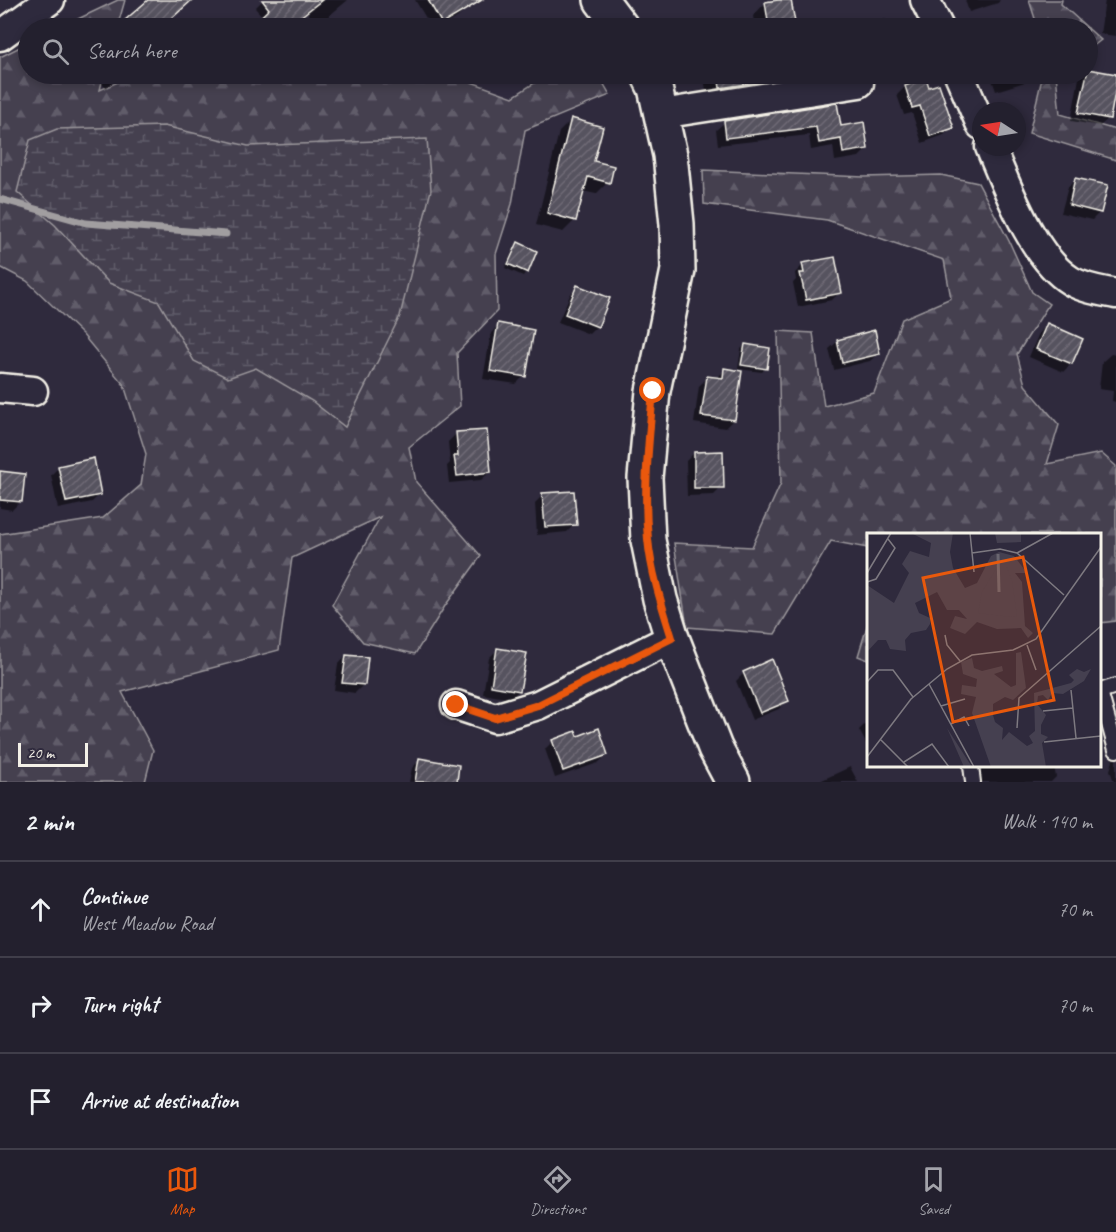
<!DOCTYPE html>
<meta charset="utf-8">
<style>
body{margin:0;font-family:Caveat,sans-serif;background:#2b2836;color:#f1f3f6}
.compass{position:absolute;left:972px;top:102px;width:54px;height:54px;border-radius:50%;background:#23202e;box-shadow:0 3px 9px #0003;rotate:282deg}
.scale{position:absolute;left:18px;bottom:15px;width:70px;box-sizing:border-box;padding-left:6px;border:3px solid #f4f1e8;border-top:0;font-size:16px;line-height:21px;white-space:nowrap;color:#f4f1e8;-webkit-text-stroke:4px #2f2a3d;paint-order:stroke}
.stop{position:absolute;width:18px;height:18px;margin:-14px;border:4px solid #ea580c;border-radius:50%;background:#fff}
.stop.end{background:#ea580c;border-color:#fff;box-shadow:0 2px 6px #0008}
.list{margin:0;padding:0;list-style:none}
h2{display:flex;justify-content:space-between;align-items:center;height:78px;margin:0;padding:0 24px;font-size:26px}
h2 small{font-size:20px;font-weight:400;color:#a3a3aa}
.list li{display:grid;grid-template-columns:39px 1fr auto;gap:18px;align-items:center;box-sizing:border-box;height:96px;padding:0 24px;border-top:2px solid #403e4a}
.list b{display:block;font-size:22px;white-space:nowrap}
.list p{margin:0;font-size:20px;white-space:nowrap;color:#a3a3aa}
.list em{font-size:20px;font-style:normal;color:#a3a3aa}
.icon{flex:none;width:33px;height:33px;fill:none;stroke:currentColor;stroke-width:2;stroke-linecap:round;stroke-linejoin:round}
.map{position:relative;flex:none;width:1116px;height:782px;overflow:hidden}
.search{position:absolute;background:#23202e;box-shadow:0 3px 9px #0003;left:18px;right:18px;top:18px;height:66px;display:flex;align-items:center;gap:15px;box-sizing:border-box;padding:0 21px;border-radius:33px;color:#a3a3aa;font-size:22px}
.sheet{height:366px;background:#23202e}
nav{display:flex;justify-content:space-around;align-items:center;box-sizing:border-box;height:84px;border-top:2px solid #403e4a;background:#23202e;font-size:16px;color:#a3a3aa}
nav a{display:grid;justify-items:center;gap:3px}
nav .on{color:#ea580c}
.map>svg:first-child{display:block}
.forest{fill:url(#forest-firs);stroke:#9c989c;stroke-width:1.5}
.wetland{fill:url(#wetland-marsh);stroke:#9c989c;stroke-width:1.5}
.shadow{fill:#0007}
.lines{fill:none;stroke-linecap:round;stroke-linejoin:round}
.stream{stroke:#a19ea0;stroke-width:7}
.building{fill:url(#building-hatch);stroke:#f4f1e8;stroke-width:1.5}
.service-casing{stroke:#f4f1e8;stroke-width:18}
.minor-casing{stroke:#f4f1e8;stroke-width:33}
.tertiary-casing{stroke:#f4f1e8;stroke-width:38}
.service{stroke:#2f2a3d;stroke-width:14}
.minor{stroke:#2f2a3d;stroke-width:28}
.tertiary{stroke:#2f2a3d;stroke-width:33}
.route{stroke:#ea580c;stroke-width:8}
.inset-river{fill:none;stroke:#6a6670;stroke-width:3}
.inset-road{fill:none;stroke:#7e7a81;stroke-width:1.5}
.view{fill:#e8590c;fill-opacity:0.15;stroke:#e8590c;stroke-width:3}
.inset-edge{fill:none;stroke:#f4f1e8;stroke-width:3}
</style>
<div class="map">
<svg width="1116" height="782" viewBox="0 0 1116 782">
<defs>
<pattern id="forest-firs" width="22" height="20" patternUnits="userSpaceOnUse" patternTransform="scale(1.5)"><rect width="22" height="20" fill="#454050"/><path d="M5 1l3.5 6h-7zM16 11l3.5 6h-7z" fill="#605c69"/></pattern>
<pattern id="wetland-marsh" width="20" height="14" patternUnits="userSpaceOnUse" patternTransform="scale(1.5)"><rect width="20" height="14" fill="#454050"/><path d="M1 5h8M5 5V1M11 12h8M15 12V8" fill="none" stroke="#605c69"/></pattern>
<pattern id="building-hatch" width="6" height="6" patternUnits="userSpaceOnUse" patternTransform="scale(1.5)"><rect width="6" height="6" fill="#56525f"/><path d="M-1 1l2-2M0 6l6-6M5 7l2-2" fill="none" stroke="#6f6b76"/></pattern>
</defs>
<rect width="100%" height="100%" fill="#2f2a3d"/>
<filter id="ink" filterUnits="userSpaceOnUse"><feTurbulence type="fractalNoise" baseFrequency=".0167" numOctaves="2"/><feDisplacementMap in="SourceGraphic" scale="12" xChannelSelector="R" yChannelSelector="G"/><feConvolveMatrix kernelMatrix="1 2 1 2 8 2 1 2 1" color-interpolation-filters="sRGB"/></filter>
<g filter="url(#ink)">
<g class="forest">
<path d="M 118,0 L 125,0 L 117,28 L 59,28 Z"/>
<path d="M 1029,0 L 1062,0 L 1061,4 L 1101,40 L 1088,50 L 1088,28 L 1038,28 Z"/>
<path d="M 28,43 L 28,74 L 104,74 L 100,90 L 136,74 L 449,74 L 513,97 L 548,74 L 598,74 L 610,95 L 525,130 L 512,204 L 496,254 L 497,311 L 457,353 L 460,406 L 409,447 L 416,482 L 481,556 L 445,606 L 415,654 L 363,642 L 332,605 L 380,517 L 292,558 L 279,650 L 122,692 L 153,750 L 145,782 L 0,782 L 0,534 L 103,518 L 141,485 L 146,454 L 124,385 L 83,335 L 27,281 L 0,267 L 0,57 Z"/>
<path d="M 1043,74 L 1056,74 L 1060,114 L 1116,130 L 1116,160 L 1029,133 Z"/>
<path d="M 703,170 L 864,177 L 941,175 L 978,183 L 1009,241 L 1032,292 L 1049,304 L 1017,354 L 1025,385 L 1059,425 L 1047,464 L 1101,453 L 1116,466 L 1116,621 L 1100,623 L 1100,534 L 868,534 L 868,548 L 831,541 L 775,634 L 687,627 L 674,543 L 752,547 L 781,483 L 778,331 L 813,333 L 824,406 L 874,393 L 902,319 L 951,298 L 944,260 L 827,220 L 704,204 Z"/>
<path d="M 868,623 L 868,660 L 858,656 Z"/>
</g>
<path class="wetland" d="M 164,126 L 248,146 L 427,139 L 431,190 L 400,316 L 345,427 L 312,401 L 256,368 L 228,378 L 194,361 L 159,302 L 109,283 L 55,225 L 17,192 L 30,140 L 57,129 Z"/>
<g class="shadow">
<path d="M 150,0 L 190,0 L 160,28 L 119,28 Z"/>
<path d="M 263,0 L 348,0 L 318,25 L 306,11 L 286,28 L 252,28 L 263,17 L 255,8 Z"/>
<path d="M 415,0 L 461,0 L 466,8 L 458,17 L 438,28 L 432,28 Z"/>
<path d="M 790,0 L 794,28 L 755,28 L 753,16 L 765,3 Z"/>
<path d="M 965,0 L 1000,0 L 998,3 L 969,12 Z"/>
<path d="M 1105,0 L 1116,0 L 1116,36 L 1100,34 Z"/>
<path d="M 885,19 L 888,28 L 861,28 Z"/>
<path d="M 533,24 L 536,28 L 527,28 Z"/>
<path d="M 1088,70 L 1116,76 L 1109,118 L 1100,126 L 1071,121 L 1079,78 L 1084,74 L 1088,74 Z"/>
<path d="M 99,74 L 123,74 L 106,88 L 96,77 Z"/>
<path d="M 703,74 L 777,74 L 777,78 L 765,91 L 708,100 Z"/>
<path d="M 990,74 L 1033,74 L 1025,82 L 996,91 Z"/>
<path d="M 905,87 L 928,89 L 952,127 L 944,135 L 922,143 L 912,113 L 904,115 L 897,95 Z"/>
<path d="M 571,120 L 593,162 L 608,182 L 596,194 L 582,191 L 575,220 L 563,232 L 536,225 L 559,132 Z"/>
<path d="M 725,122 L 840,128 L 867,149 L 859,157 L 835,161 L 833,146 L 811,150 L 809,135 L 718,145 L 716,130 Z"/>
<path d="M 1076,179 L 1100,212 L 1092,220 L 1061,213 L 1068,187 Z"/>
<path d="M 518,244 L 526,272 L 523,276 L 505,268 L 514,248 Z"/>
<path d="M 803,265 L 840,292 L 832,300 L 798,307 L 793,283 L 796,280 L 795,273 Z"/>
<path d="M 578,286 L 597,326 L 589,334 L 558,322 L 570,295 Z"/>
<path d="M 499,325 L 524,376 L 516,384 L 483,379 L 491,333 Z"/>
<path d="M 1047,325 L 1081,340 L 1071,364 L 1063,372 L 1029,357 L 1039,333 Z"/>
<path d="M 838,341 L 879,353 L 870,361 L 834,370 L 829,349 Z"/>
<path d="M 745,345 L 766,368 L 762,372 L 738,369 L 741,349 Z"/>
<path d="M 1111,354 L 1116,355 L 1116,402 L 1112,401 L 1113,391 L 1099,389 L 1102,362 Z"/>
<path d="M 725,370 L 733,420 L 725,428 L 694,423 L 699,386 L 707,378 L 716,379 Z"/>
<path d="M 456,434 L 490,472 L 481,480 L 449,483 L 447,466 L 450,463 L 448,442 Z"/>
<path d="M 694,453 L 722,487 L 714,495 L 687,496 L 686,461 Z"/>
<path d="M 59,467 L 100,494 L 92,502 L 58,509 L 51,475 Z"/>
<path d="M 0,472 L 20,502 L 12,510 L 0,508 Z"/>
<path d="M 543,495 L 575,524 L 567,532 L 537,535 L 535,503 Z"/>
<path d="M 497,650 L 519,690 L 511,699 L 483,694 L 489,658 Z"/>
<path d="M 346,656 L 363,685 L 355,693 L 334,690 L 338,665 Z"/>
<path d="M 744,673 L 787,700 L 779,709 L 752,720 L 736,681 Z"/>
<path d="M 868,721 L 868,747 L 859,730 Z"/>
<path d="M 1116,734 L 1116,782 L 1114,782 L 1110,770 L 1113,761 L 1108,742 Z"/>
<path d="M 577,738 L 607,755 L 598,763 L 555,778 L 545,749 L 553,741 Z"/>
<path d="M 420,760 L 455,782 L 409,782 L 412,768 Z"/>
<path d="M 985,766 L 1054,766 L 1056,777 L 1051,782 L 975,782 L 974,777 Z"/>
<path d="M 850,767 L 858,782 L 820,782 L 822,780 Z"/>
</g>
<g class="lines">
<path class="stream" d="M 0,199 L 86,223 L 226,234"/>
</g>
<g class="building">
<path d="M 148,0 L 192,0 L 161,28 L 116,28 Z"/>
<path d="M 262,0 L 322,0 L 286,28 L 249,28 L 269,9 Z"/>
<path d="M 428,0 L 482,0 L 442,24 Z"/>
<path d="M 778,0 L 791,0 L 796,28 L 769,28 L 765,2 Z"/>
<path d="M 1088,69 L 1116,74 L 1116,87 L 1110,119 L 1078,113 Z"/>
<path d="M 718,74 L 813,74 L 720,88 Z"/>
<path d="M 926,78 L 929,87 L 939,84 L 954,128 L 930,136 L 920,106 L 912,108 L 905,86 Z"/>
<path d="M 837,103 L 841,126 L 864,122 L 868,149 L 843,153 L 841,139 L 819,143 L 816,127 L 726,138 L 724,121 Z"/>
<path d="M 571,118 L 603,127 L 594,161 L 614,166 L 610,183 L 588,177 L 576,221 L 547,213 Z"/>
<path d="M 1075,178 L 1108,185 L 1101,213 L 1069,205 Z"/>
<path d="M 518,242 L 537,251 L 528,273 L 508,264 Z"/>
<path d="M 835,257 L 842,293 L 806,300 L 800,273 L 804,273 L 802,263 Z"/>
<path d="M 577,285 L 610,298 L 598,327 L 565,314 Z"/>
<path d="M 498,323 L 534,330 L 526,377 L 490,371 Z"/>
<path d="M 1047,323 L 1083,339 L 1072,364 L 1036,349 Z"/>
<path d="M 875,330 L 880,354 L 842,363 L 837,340 Z"/>
<path d="M 745,344 L 770,348 L 767,369 L 741,365 Z"/>
<path d="M 724,368 L 742,371 L 735,420 L 701,416 L 707,376 L 723,378 Z"/>
<path d="M 487,430 L 491,472 L 457,476 L 454,456 L 458,456 L 456,432 Z"/>
<path d="M 723,451 L 724,488 L 694,488 L 694,452 Z"/>
<path d="M 94,458 L 101,495 L 66,502 L 58,466 Z"/>
<path d="M 0,471 L 25,474 L 22,502 L 0,500 Z"/>
<path d="M 574,491 L 577,525 L 545,527 L 542,493 Z"/>
<path d="M 497,648 L 527,653 L 520,691 L 491,686 Z"/>
<path d="M 346,655 L 368,657 L 365,685 L 342,683 Z"/>
<path d="M 772,659 L 789,701 L 760,713 L 743,672 Z"/>
<path d="M 599,728 L 608,755 L 563,771 L 552,740 L 576,731 L 578,736 Z"/>
<path d="M 419,758 L 459,765 L 457,782 L 415,782 Z"/>
</g>
<g class="lines">
<g class="service-casing">
<g id="service">
<path d="M 1100,691 L 1116,750"/>
<path d="M 1100,691 L 1116,686"/>
<path d="M 971,766 L 973,782"/>
</g>
</g>
<g class="minor-casing">
<g id="minor">
<path d="M 925,0 L 939,28"/>
<path d="M 0,36 L 50,0"/>
<path d="M 959,74 L 981,125"/>
<path d="M 661,114 L 859,83"/>
<path d="M 990,147 C 1007,187 1033,258 1071,281 C 1085,289 1101,291 1116,294"/>
<path d="M 0,388 L 33,391"/>
<path d="M 456,705 L 495,718 L 538,705 L 672,638"/>
</g>
</g>
<g class="tertiary-casing">
<g id="tertiary">
<path d="M 601,0 L 622,28"/>
<path d="M 648,74 L 655,88 L 670,155 L 677,224 L 678,270 L 653,391 L 645,478 L 648,540 L 660,599 L 672,638 L 715,748 L 733,782"/>
</g>
</g>
<use href="#service" class="service"/>
<use href="#minor" class="minor"/>
<use href="#tertiary" class="tertiary"/>
</g>
</g>
<g class="lines" filter="url(#ink)">
<path class="route" d="M 456,705 L 495,718 L 538,705 L 672,638 C 662,606 651,572 648,539 C 643,489 649,440 653,391"/>
</g>
<g transform="translate(867 533)">
<rect width="234" height="234" fill="#2f2a3d"/>
<path d="M 44,0 L 86,0 L 83,19 L 86,35 L 98,55 L 110,50 L 124,23 L 132,19 L 147,23 L 160,40 L 148,40 L 155,49 L 158,93 L 166,100 L 161,105 L 154,95 L 130,96 L 110,89 L 98,101 L 83,95 L 88,83 L 100,86 L 92,77 L 80,77 L 70,59 L 48,70 L 52,80 L 63,85 L 63,91 L 59,97 L 44,100 L 38,107 L 39,118 L 23,116 L 19,107 L 11,107 L 0,119 L 0,52 L 27,70 L 42,40 L 35,31 L 43,18 L 62,24 L 64,10 ZM 154,119 L 159,155 L 146,167 L 138,164 L 126,171 L 126,182 L 128,189 L 136,195 L 135,207 L 142,199 L 160,213 L 166,210 L 162,203 L 168,198 L 167,160 L 204,150 L 207,147 L 202,142 L 210,136 L 217,139 L 224,136 L 217,148 L 196,161 L 185,160 L 181,167 L 176,162 L 171,163 L 170,171 L 179,182 L 174,192 L 174,201 L 181,204 L 175,210 L 179,234 L 124,234 L 105,180 L 109,164 L 94,161 L 95,152 L 109,154 L 110,146 L 96,141 L 94,129 L 105,125 L 107,135 L 115,138 L 135,133 L 136,138 L 127,141 L 144,154 L 149,152 L 149,120 ZM 80,195 L 87,206 L 105,234 L 97,234 Z" fill="#454050"/>
<path d="M 128,0 L 154,0 L 154,9 L 130,10 ZM 132,31 L 139,32 L 145,48 L 150,83 L 144,84 L 111,80 L 115,59 Z" fill="#454050"/>
<path class="inset-river" d="M 131,21 L 132,59"/>
<path class="inset-road" d="M 103,0 L 107,39M 105,20 L 133,16 L 150,20M 150,20 L 197,62M 150,20 L 186,0M 0,40 L 24,0M 0,49 L 9,46 L 28,15 L 21,6M 78,102 L 80,112 L 93,128M 160,112 L 169,137M 0,149 L 11,137 L 26,137 L 46,164M 62,151 L 107,234M 204,157 L 209,205M 74,173 L 98,166M 176,178 L 206,175M 84,191 L 97,184 L 102,193M 150,195 L 152,165 L 234,93M 14,207 L 41,234M 177,209 L 234,203M 0,224 L 44,166 L 80,136 L 105,122 L 146,117 L 169,106 L 234,14M 37,229 L 65,211 L 82,234"/>
<path class="view" d="M 156,24 L 187,167 L 86,189 L 56,45 Z"/>
<rect width="234" height="234" class="inset-edge"/>
</g>
</svg>
<svg class="compass" viewBox="-18 -18 36 36"><path d="M0-13l5 13h-10z" fill="#e53935"/><path d="M0 13l5-13h-10z" fill="#a3a3aa"/></svg>
<div class="scale">20 m</div>
<div class="stop" style="left:653px;top:391px"></div>
<div class="stop end" style="left:456px;top:705px"></div>
<div class="search"><svg class="icon" aria-label="search" viewBox="0 0 24 24"><circle cx="10" cy="10" r="6"/><path d="M15 15l6 6"/></svg>Search here</div>
</div>
<section class="sheet">
<h2>2 min<small>Walk · 140 m</small></h2>
<ul class="list">
<li><svg class="icon" aria-label="ahead" viewBox="0 0 24 24"><path d="M12 20V5M6 11l6-6 6 6"/></svg><div><b>Continue</b><p>West Meadow Road</p></div><em>70 m</em></li>
<li><svg class="icon" aria-label="right" viewBox="0 0 24 24"><path d="M7 20v-9h11M14 6l5 5-5 5"/></svg><div><b>Turn right</b></div><em>70 m</em></li>
<li><svg class="icon" aria-label="arrive" viewBox="0 0 24 24"><path d="M6 21V4h12l-3 4 3 4H6"/></svg><div><b>Arrive at destination</b></div></li>
</ul>
</section>
<nav>
<a class="on"><svg class="icon" aria-label="map" viewBox="0 0 24 24"><path d="M3 6l6-2 6 2 6-2v14l-6 2-6-2-6 2zM9 4v14M15 6v14"/></svg>Map</a>
<a><svg class="icon" aria-label="directions" viewBox="0 0 24 24"><path d="M12 3l9 9-9 9-9-9zM9 14v-3h6M13 9l2 2-2 2"/></svg>Directions</a>
<a><svg class="icon" aria-label="saved" viewBox="0 0 24 24"><path d="M7 4h10v16l-5-4-5 4z"/></svg>Saved</a>
</nav>
